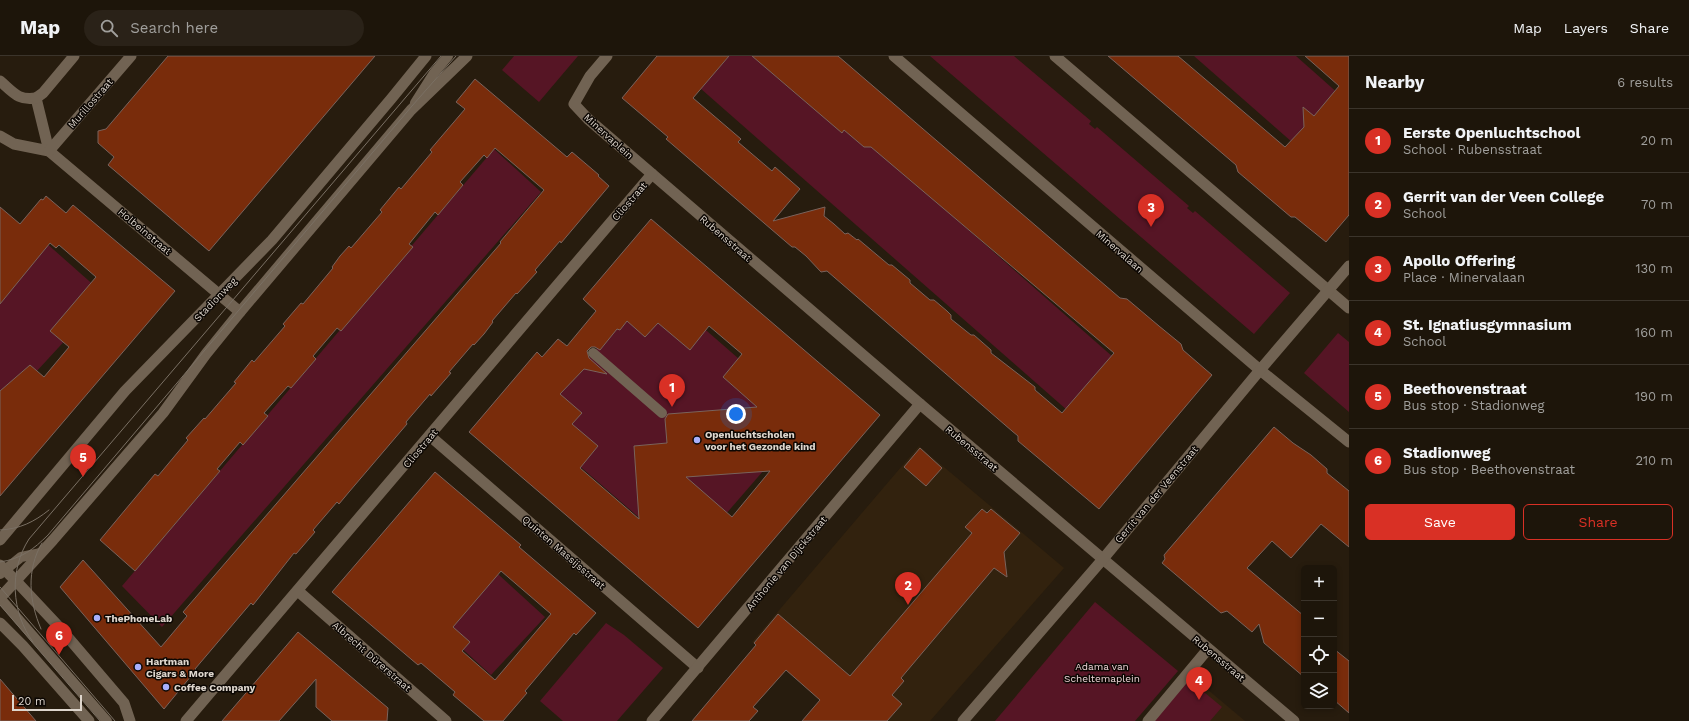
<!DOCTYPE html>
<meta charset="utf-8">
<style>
body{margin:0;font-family:"Work Sans",sans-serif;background:#2a2218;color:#f1f3f6}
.controls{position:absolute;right:12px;bottom:12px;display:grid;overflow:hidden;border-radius:6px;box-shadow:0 2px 6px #0003}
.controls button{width:36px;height:36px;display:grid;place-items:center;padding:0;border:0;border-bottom:1px solid #3b342b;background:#1d150a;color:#f1f3f6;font:20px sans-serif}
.scale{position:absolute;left:12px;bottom:10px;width:70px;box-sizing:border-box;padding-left:4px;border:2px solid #ded6cd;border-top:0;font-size:11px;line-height:14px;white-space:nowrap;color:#ded6cd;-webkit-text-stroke:3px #0c0703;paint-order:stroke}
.you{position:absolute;left:736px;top:358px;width:14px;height:14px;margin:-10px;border:3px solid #fff;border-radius:50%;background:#1a73e8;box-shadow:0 0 0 6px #1a73e833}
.badge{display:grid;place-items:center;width:26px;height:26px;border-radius:50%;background:#d93025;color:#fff;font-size:13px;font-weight:700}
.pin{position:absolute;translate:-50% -33px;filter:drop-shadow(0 1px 2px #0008)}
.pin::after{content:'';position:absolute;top:21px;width:14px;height:12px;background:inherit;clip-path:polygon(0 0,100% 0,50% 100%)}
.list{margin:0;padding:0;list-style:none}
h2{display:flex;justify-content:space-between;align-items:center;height:52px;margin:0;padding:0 16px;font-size:17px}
h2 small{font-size:13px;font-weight:400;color:#a09f9c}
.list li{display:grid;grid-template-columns:26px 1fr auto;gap:12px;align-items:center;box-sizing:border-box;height:64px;padding:0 16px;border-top:1px solid #3b342b}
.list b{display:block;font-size:15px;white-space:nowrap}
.list p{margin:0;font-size:13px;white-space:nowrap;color:#a09f9c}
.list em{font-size:13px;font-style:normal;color:#a09f9c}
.actions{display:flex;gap:8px;padding:12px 16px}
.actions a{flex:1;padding:9px 0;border:1px solid #d93025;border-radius:6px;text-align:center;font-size:14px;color:#d93025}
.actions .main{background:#d93025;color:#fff}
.icon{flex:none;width:22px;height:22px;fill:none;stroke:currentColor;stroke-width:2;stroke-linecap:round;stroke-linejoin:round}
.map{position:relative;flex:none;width:1349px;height:665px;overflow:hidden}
header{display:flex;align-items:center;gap:24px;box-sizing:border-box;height:56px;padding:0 20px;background:#1d150a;border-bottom:1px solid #3b342b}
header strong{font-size:19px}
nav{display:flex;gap:22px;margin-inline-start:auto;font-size:14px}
.search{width:280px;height:36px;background:#2a2218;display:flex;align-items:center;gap:10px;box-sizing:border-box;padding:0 14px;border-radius:22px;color:#a09f9c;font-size:15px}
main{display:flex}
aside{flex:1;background:#1d150a}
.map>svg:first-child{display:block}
.built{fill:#32220e}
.green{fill:#561525}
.building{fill:#792c0b;stroke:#79635c;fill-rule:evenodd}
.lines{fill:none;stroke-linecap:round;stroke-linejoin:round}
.service{stroke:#716353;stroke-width:10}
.pedestrian{stroke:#716353;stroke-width:11}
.minor{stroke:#716353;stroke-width:11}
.tertiary{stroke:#716353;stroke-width:11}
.secondary{stroke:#716353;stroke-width:11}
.tram{stroke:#7a7064;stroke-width:1}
.poi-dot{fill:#a8b0fc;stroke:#0c0703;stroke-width:1.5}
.labels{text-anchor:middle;stroke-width:3;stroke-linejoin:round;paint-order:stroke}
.street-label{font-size:10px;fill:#ded6cd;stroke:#0c0703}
.poi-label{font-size:10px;font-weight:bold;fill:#ded6cd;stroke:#0c0703;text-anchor:start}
.park-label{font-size:10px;fill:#efd5d8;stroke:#0c0703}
</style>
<header>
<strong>Map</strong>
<div class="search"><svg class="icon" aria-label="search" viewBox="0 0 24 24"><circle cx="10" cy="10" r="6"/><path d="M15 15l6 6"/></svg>Search here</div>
<nav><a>Map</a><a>Layers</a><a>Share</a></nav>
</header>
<main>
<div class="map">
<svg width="1349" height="665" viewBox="0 0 1349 665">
<rect width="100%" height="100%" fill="#271c0e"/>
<g class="built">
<path d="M 919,390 L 1064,512 L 930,665 L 847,665 L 752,586 Z"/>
<path d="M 1195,623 L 1245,665 L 1160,665 Z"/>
</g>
<g class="green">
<path d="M 514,0 L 578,0 L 539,46 L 502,14 Z"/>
<path d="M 729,0 L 771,0 L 1138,323 L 1092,376 L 700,32 Z"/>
<path d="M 930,0 L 1014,0 L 1091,65 L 1089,68 L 1095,73 L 1097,71 L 1189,150 L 1187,152 L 1193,157 L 1195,155 L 1290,237 L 1254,278 Z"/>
<path d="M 1194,0 L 1296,0 L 1349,47 L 1317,108 Z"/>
<path d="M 494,93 L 541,136 L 162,571 L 122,530 Z"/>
<path d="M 45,186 L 106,240 L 0,355 L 0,194 Z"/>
<path d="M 653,228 L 808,363 L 687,503 L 531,368 Z"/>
<path d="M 1338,277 L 1349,286 L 1349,356 L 1304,317 Z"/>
<path d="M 487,508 L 545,561 L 491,619 L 388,525 Z"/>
<path d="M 1095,546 L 1178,615 L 1135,665 L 995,665 Z"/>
<path d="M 606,567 L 624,579 L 663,612 L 617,665 L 563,665 L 540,645 Z"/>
<path d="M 1187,622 L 1222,651 L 1210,665 L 1152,665 Z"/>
</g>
<g class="building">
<path d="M 168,0 L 375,0 L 209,195 L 108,109 L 114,101 L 98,87 L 98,75 L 106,73 Z"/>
<path d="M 657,0 L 729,0 L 693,42 L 741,83 L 738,86 L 772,115 L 775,111 L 800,133 L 773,165 L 825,151 L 824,160 L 834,168 L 845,178 L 848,177 L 857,184 L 858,183 L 889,209 L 892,209 L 910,224 L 910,227 L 930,244 L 934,244 L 947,255 L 951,259 L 951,263 L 971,279 L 974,279 L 991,294 L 991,297 L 1035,331 L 1035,334 L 1062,357 L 1114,297 L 871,91 L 864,91 L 844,74 L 842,77 L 752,0 L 838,0 L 1120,242 L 1127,243 L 1159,270 L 1181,288 L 1183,294 L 1212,319 L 1099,453 L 1018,385 L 1018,380 L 1012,375 L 827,215 L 821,216 L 806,200 L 795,191 L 792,191 L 666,83 L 668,81 L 622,42 Z"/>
<path d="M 1108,0 L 1178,0 L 1285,91 L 1304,71 L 1303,51 L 1314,60 L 1339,30 L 1305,0 L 1349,0 L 1349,159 L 1326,186 L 1295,161 L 1291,161 L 1238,116 L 1236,109 Z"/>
<path d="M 475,23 L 567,101 L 572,96 L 599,119 L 598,120 L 609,130 L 561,187 L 560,185 L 535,214 L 537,216 L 517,238 L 516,237 L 492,265 L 493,266 L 484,278 L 474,289 L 473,288 L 449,316 L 451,317 L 431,340 L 430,338 L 406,366 L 407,368 L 349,436 L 339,448 L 337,446 L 313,474 L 315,476 L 296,498 L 294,497 L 253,549 L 251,547 L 195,613 L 196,614 L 164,653 L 60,531 L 83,504 L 161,591 L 187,560 L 183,556 L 501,187 L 500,186 L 544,134 L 495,92 L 487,102 L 484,99 L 460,126 L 463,129 L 438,159 L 435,156 L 409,188 L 413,191 L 341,275 L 337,272 L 313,300 L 316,303 L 291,332 L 288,330 L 264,357 L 268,360 L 243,389 L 240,386 L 217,413 L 220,415 L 135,515 L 100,484 L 155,418 L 158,420 L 188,384 L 186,382 L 204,362 L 205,363 L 236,327 L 234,326 L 252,304 L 254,306 L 285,270 L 283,268 L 301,247 L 303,248 L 333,212 L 332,211 L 340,200 L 349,190 L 351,192 L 382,156 L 380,154 L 399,131 L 401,133 L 432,96 L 430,94 L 465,53 L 456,46 Z"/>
<path d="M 46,140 L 66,157 L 73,149 L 175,235 L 0,440 L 0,335 L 30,309 L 44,321 L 69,291 L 50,275 L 96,221 L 59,189 L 56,192 L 50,187 L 0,248 L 0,151 L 20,168 L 41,143 L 43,144 Z"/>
<path d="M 651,163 L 880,359 L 698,572 L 469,376 L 537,296 L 542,301 L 558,283 L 567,290 L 596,255 L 583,243 ZM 627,265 L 645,281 L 658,267 L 690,294 L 709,270 L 742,298 L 723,321 L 757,351 L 668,358 L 665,363 L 667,387 L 634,390 L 639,463 L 580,412 L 598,390 L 572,368 L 582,357 L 560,338 L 584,313 L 607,318 L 589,302 L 587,295 L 591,291 L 595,291 L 600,294 L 617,273 L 620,274 ZM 770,415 L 732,461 L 686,421 Z"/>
<path d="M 1274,371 L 1293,387 L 1311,399 L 1327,413 L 1327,417 L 1349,435 L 1349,491 L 1321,468 L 1291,502 L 1272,485 L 1247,512 L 1304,560 L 1304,621 L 1264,587 L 1259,568 L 1252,576 L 1227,555 L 1221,557 L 1162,507 L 1165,503 L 1164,499 Z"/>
<path d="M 920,392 L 942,412 L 926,430 L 904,411 Z"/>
<path d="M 435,416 L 521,489 L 519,491 L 596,557 L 576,579 L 574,577 L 525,635 L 527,637 L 503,665 L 484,665 L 453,639 L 455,636 L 421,607 L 418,609 L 332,536 ZM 501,515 L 551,558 L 495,624 L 462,595 L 470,586 L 453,571 Z"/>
<path d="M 982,453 L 987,457 L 991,453 L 1020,477 L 1004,496 L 1007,521 L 994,512 L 901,622 L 904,625 L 892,639 L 902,648 L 887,665 L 802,665 L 820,644 L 786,614 L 753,651 L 758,655 L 749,665 L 692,665 L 756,589 L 754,587 L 778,558 L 850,620 L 972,477 L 965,471 Z"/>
<path d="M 298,576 L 388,652 L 387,665 L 332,665 L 316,651 L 316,623 L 279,665 L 222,665 Z"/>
<path d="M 1334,593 L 1349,605 L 1349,657 L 1334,644 Z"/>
<path d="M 0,623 L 36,665 L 0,665 Z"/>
</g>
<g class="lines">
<g class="service">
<path d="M 415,47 L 434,17 L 448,0"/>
<path d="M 593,297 L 662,357"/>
<path d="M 0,518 L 21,501 L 41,497"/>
<path d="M 0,542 L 107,665"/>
</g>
<path class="pedestrian" d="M 1148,665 L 1208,593"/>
<g class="minor">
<path d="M 607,0 L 590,20 L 574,48 L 588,63 L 920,348 L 1294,665"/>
<path d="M 894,0 L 1260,314 L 1349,386"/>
<path d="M 1055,0 L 1349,252"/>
<path d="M 0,25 C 13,36 18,45 36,42 L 49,95"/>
<path d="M 36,42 L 43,37 L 74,0"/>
<path d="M 0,80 L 14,88 L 49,95 L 240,256"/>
<path d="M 49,95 L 131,0"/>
<path d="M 430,380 L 698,612"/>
<path d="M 298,535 L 446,665"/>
<path d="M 186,665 L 652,118"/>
<path d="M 652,665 L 920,348"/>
<path d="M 963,665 L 1103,503 L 1260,314 L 1349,210"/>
</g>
<g class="tertiary">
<path d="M 16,525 L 60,572 L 124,647 L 130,665"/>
<path d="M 0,567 L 23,590 L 89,665"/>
</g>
<g class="secondary">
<path d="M 0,484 L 125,335 L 272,184 L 391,43 L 426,0"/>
<path d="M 0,509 L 16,525"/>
<path d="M 0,542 L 53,484 L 163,357 L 206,298 L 240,256 L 411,54 L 467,0"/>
</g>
<g class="tram">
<path d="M 0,474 C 20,473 34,466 49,454"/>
<path d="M 0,506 C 21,503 34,493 48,479 L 412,50 L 456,0"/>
<path d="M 0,531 L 115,665"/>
<path d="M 0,549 L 100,665"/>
<path d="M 41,573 C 29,545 26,514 42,487"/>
<path d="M 33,586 C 11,556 9,514 29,483 L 441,0"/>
</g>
</g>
<g class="poi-dot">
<circle cx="697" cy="384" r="4"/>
<circle cx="97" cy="562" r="4"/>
<circle cx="138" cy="611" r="4"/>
<circle cx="166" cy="631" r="4"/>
</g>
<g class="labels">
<g class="street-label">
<text transform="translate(90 47) rotate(-49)" y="4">Murillostraat</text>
<text transform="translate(609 80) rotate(42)" y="4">Minervaplein</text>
<text transform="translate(629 145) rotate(-49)" y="4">Cliostraat</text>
<text transform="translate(145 175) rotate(40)" y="4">Holbeinstraat</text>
<text transform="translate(726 182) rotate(41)" y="4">Rubensstraat</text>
<text transform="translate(1120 195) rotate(41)" y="4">Minervalaan</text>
<text transform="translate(215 243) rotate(-46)" y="4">Stadionweg</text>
<text transform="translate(420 392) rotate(-50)" y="4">Cliostraat</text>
<text transform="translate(972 392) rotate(40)" y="4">Rubensstraat</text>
<text transform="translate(1156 438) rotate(-50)" y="4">Gerrit van der Veenstraat</text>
<text transform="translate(564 496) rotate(41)" y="4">Quinten Massijsstraat</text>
<text transform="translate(786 507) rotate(-50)" y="4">Anthonie van Dijckstraat</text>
<text transform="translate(372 600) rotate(41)" y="4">Albrecht Dürerstraat</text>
<text transform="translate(1219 602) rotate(40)" y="4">Rubensstraat</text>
</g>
<g class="poi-label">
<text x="705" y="382">Openluchtscholen<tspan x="705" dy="12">voor het Gezonde kind</tspan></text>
<text x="105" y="566">ThePhoneLab</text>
<text x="146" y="609">Hartman<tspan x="146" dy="12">Cigars &amp; More</tspan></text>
<text x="174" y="635">Coffee Company</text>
</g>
<g class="park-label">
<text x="1102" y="614">Adama van<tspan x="1102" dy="12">Scheltemaplein</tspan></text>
</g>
</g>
</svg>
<div class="controls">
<button>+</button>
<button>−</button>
<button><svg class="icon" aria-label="locate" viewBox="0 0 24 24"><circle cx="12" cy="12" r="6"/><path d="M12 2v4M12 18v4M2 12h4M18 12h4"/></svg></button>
<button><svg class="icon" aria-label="layers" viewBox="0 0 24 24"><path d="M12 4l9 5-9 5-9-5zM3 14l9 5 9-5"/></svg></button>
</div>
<div class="scale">20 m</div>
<div class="you"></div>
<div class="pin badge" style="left:672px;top:351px">1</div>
<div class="pin badge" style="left:908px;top:549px">2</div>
<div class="pin badge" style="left:1151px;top:171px">3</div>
<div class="pin badge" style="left:1199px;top:644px">4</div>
<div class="pin badge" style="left:83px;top:421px">5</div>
<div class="pin badge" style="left:59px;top:599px">6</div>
</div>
<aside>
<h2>Nearby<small>6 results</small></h2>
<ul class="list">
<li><span class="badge">1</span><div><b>Eerste Openluchtschool</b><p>School · Rubensstraat</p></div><em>20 m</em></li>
<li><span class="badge">2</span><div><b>Gerrit van der Veen College</b><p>School</p></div><em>70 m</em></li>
<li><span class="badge">3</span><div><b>Apollo Offering</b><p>Place · Minervalaan</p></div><em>130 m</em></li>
<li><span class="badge">4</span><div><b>St. Ignatiusgymnasium</b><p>School</p></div><em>160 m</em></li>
<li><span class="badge">5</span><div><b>Beethovenstraat</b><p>Bus stop · Stadionweg</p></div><em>190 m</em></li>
<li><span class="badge">6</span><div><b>Stadionweg</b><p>Bus stop · Beethovenstraat</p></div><em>210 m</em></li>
</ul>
<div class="actions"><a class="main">Save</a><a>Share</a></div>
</aside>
</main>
